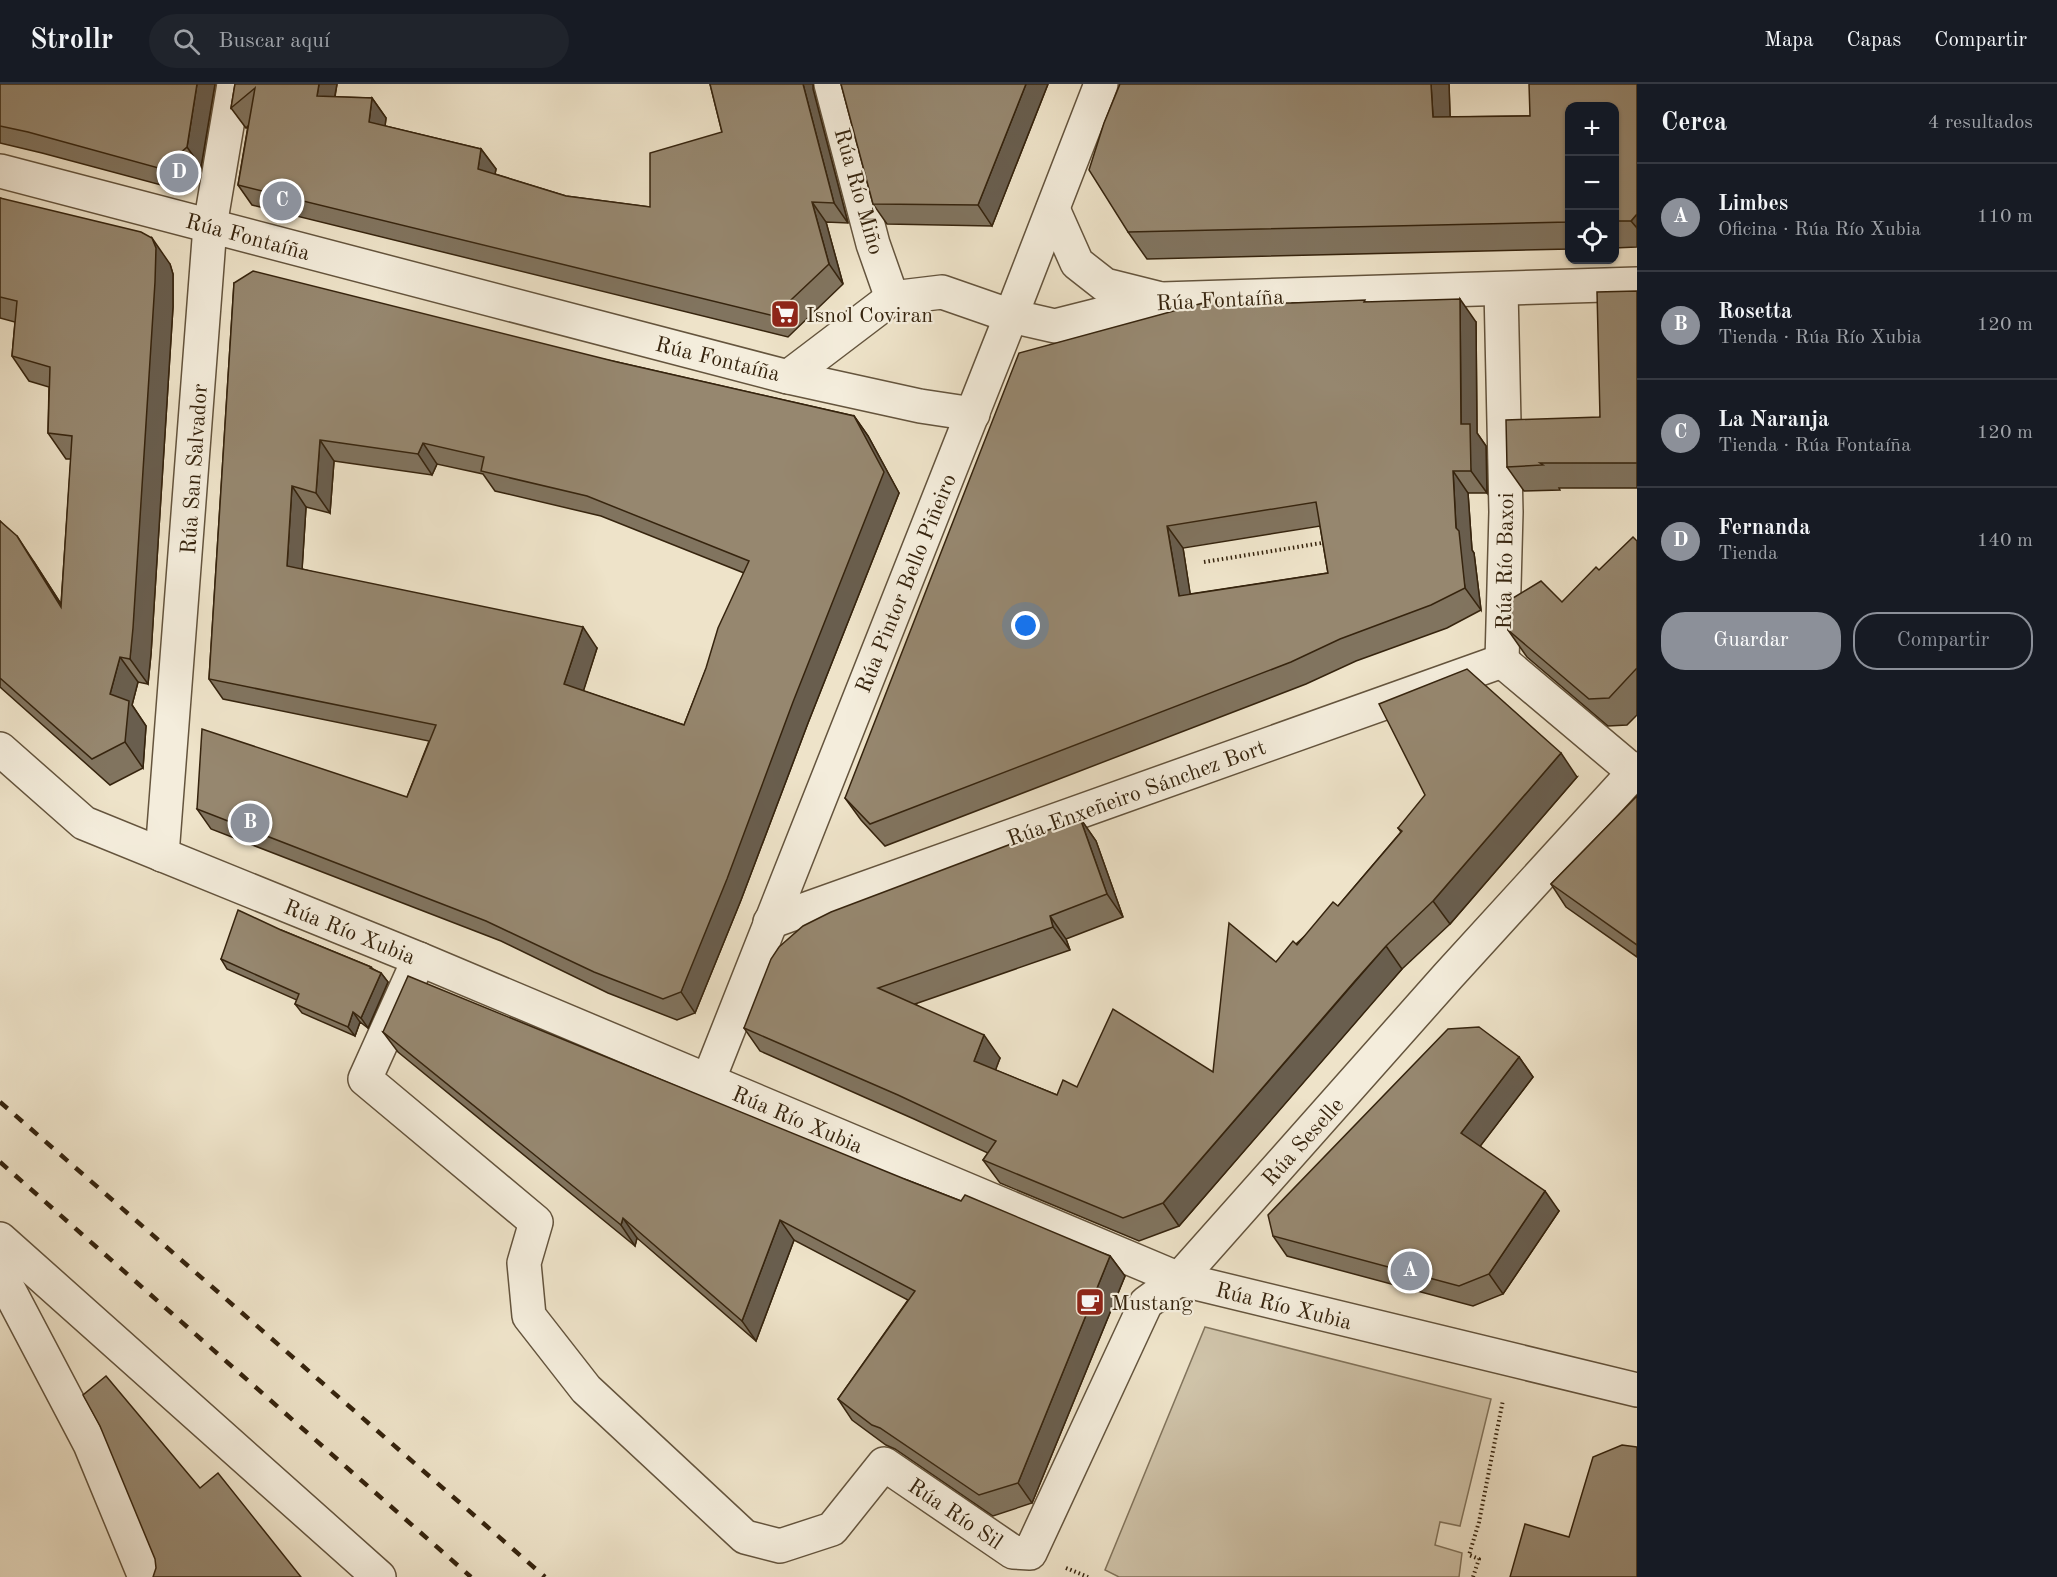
<!DOCTYPE html>
<html lang="es">
<meta charset="utf-8">
<style>
body{margin:0;font-family:"Old Standard TT",serif;background:#20242c;color:#f1f3f6}
.controls{position:absolute;right:18px;top:18px;display:grid;overflow:hidden;border-radius:12px;box-shadow:0 2px 4px #0004}
.controls button{width:54px;height:54px;display:grid;place-items:center;padding:0;border:0;border-bottom:2px solid #363941;background:#171b24;color:#f1f3f6;font:30px sans-serif}
.you{position:absolute;left:1026px;top:542px;width:21px;height:21px;margin:-15px;border:4px solid #fff;border-radius:50%;background:#1a73e8;box-shadow:0 0 0 9px #1a73e833}
.badge{display:grid;place-items:center;width:39px;height:39px;border-radius:50%;background:#8c9099;color:#fff;font-size:20px;font-weight:700}
.pin{position:absolute;translate:-50% -50%;border:3px solid #fff;box-shadow:0 2px 6px #0006}
.list{margin:0;padding:0;list-style:none}
h2{display:flex;justify-content:space-between;align-items:center;height:78px;margin:0;padding:0 24px;font-size:26px}
h2 small{font-size:20px;font-weight:400;color:#9ea1a6}
.list li{display:grid;grid-template-columns:39px 1fr auto;gap:18px;align-items:center;box-sizing:border-box;height:108px;padding:0 24px;border-top:2px solid #363941}
.list b{display:block;font-size:22px;white-space:nowrap}
.list p{margin:0;font-size:20px;white-space:nowrap;color:#9ea1a6}
.list em{font-size:20px;font-style:normal;color:#9ea1a6}
.actions{display:flex;gap:12px;padding:18px 24px}
.actions a{flex:1;padding:14px 0;border:2px solid #8c9099;border-radius:24px;text-align:center;font-size:21px;color:#8c9099}
.actions .main{background:#8c9099;color:#fff}
.icon{flex:none;width:33px;height:33px;fill:none;stroke:currentColor;stroke-width:2;stroke-linecap:round;stroke-linejoin:round}
.map{position:relative;flex:none;width:1637px;height:1493px;overflow:hidden}
header{display:flex;align-items:center;gap:36px;box-sizing:border-box;height:84px;padding:0 30px;background:#171b24;border-bottom:2px solid #363941}
header strong{font-size:28px}
nav{display:flex;gap:33px;margin-inline-start:auto;font-size:21px}
.search{width:420px;height:54px;background:#20242c;display:flex;align-items:center;gap:15px;box-sizing:border-box;padding:0 21px;border-radius:33px;color:#9ea1a6;font-size:22px}
main{display:flex}
aside{flex:1;background:#171b24}
.map>svg:first-child{display:block}
.green{fill:#cfc3a9;stroke:#82745c;stroke-width:1.5}
.lines{fill:none;stroke-linecap:round;stroke-linejoin:round}
.minor-casing{stroke:#64543d;stroke-width:36}
.path{stroke:#36240e;stroke-width:4;stroke-dasharray:1.5 3;stroke-linecap:butt}
.minor{stroke:#f4eddc;stroke-width:33}
.rail{stroke:#36240e;stroke-width:4.5;stroke-dasharray:10 10;stroke-linecap:butt}
.wall{fill:#81745f;stroke:#36240e;stroke-width:1.5;fill-rule:evenodd}
.shaded-wall{fill:#695e4e;stroke:#36240e;stroke-width:1.5}
.building{fill:#96876f;stroke:#36240e;stroke-width:1.5;fill-rule:evenodd}
.labels{text-anchor:middle;stroke-width:4.5;stroke-linejoin:round;paint-order:stroke}
.street-label{font-size:22px;fill:#36240e;stroke:#f4eddc}
.poi-label{font-size:22px;fill:#36240e;stroke:#f4eddc;text-anchor:start}
</style>
<header>
<strong>Strollr</strong>
<div class="search"><svg class="icon" aria-label="search" viewBox="0 0 24 24"><circle cx="10" cy="10" r="6"/><path d="M15 15l6 6"/></svg>Buscar aquí</div>
<nav><a>Mapa</a><a>Capas</a><a>Compartir</a></nav>
</header>
<main>
<div class="map">
<svg width="1637" height="1493" viewBox="0 0 1637 1493">
<rect width="100%" height="100%" fill="#eee3c9"/>
<filter id="stains"><feTurbulence type="fractalNoise" baseFrequency=".00333" numOctaves="4"/><feColorMatrix values="0 0 0 0 .2 0 0 0 0 .09 0 0 0 0 .02 0 0 0 .5 -.17"/></filter>
<radialGradient id="worn" r=".72"><stop offset=".6" stop-color="#630" stop-opacity="0"/><stop offset="1" stop-color="#630" stop-opacity=".3"/></radialGradient>
<path class="green" d="M 1205,1243 L 1491,1315 L 1460,1442 L 1440,1438 L 1435,1461 L 1462,1469 L 1459,1493 L 1119,1493 L 1105,1486 Z"/>
<g class="lines">
<g class="minor-casing">
<g id="minor">
<path d="M 831,0 L 873,160 L 892,214"/>
<path d="M 0,87 L 788,293 L 920,322 L 973,330"/>
<path d="M 1053,125 L 1077,179 L 1105,201 L 1157,214"/>
<path d="M 1501,205 L 1506,428 L 1502,577"/>
<path d="M 788,293 L 892,214 L 942,208 L 1011,232 L 1055,242 L 1162,215 L 1637,200"/>
<path d="M 1502,577 L 1634,688"/>
<path d="M 0,665 L 84,739 L 419,875 L 1179,1195 L 1637,1306"/>
<path d="M 162,771 L 210,142 L 234,0"/>
<path d="M 770,838 L 1502,577"/>
<path d="M 419,875 L 365,995 L 536,1138 L 524,1179 L 529,1232 L 586,1305 L 745,1453 L 780,1462 L 832,1445 L 884,1380 L 1013,1468 L 1030,1469 L 1146,1219 L 1179,1195 L 1448,892 L 1637,685"/>
<path d="M 708,997 L 1011,232 L 1101,0"/>
<path d="M 0,1155 L 379,1493"/>
<path d="M 0,1189 L 90,1360 L 145,1493"/>
</g>
</g>
<g class="path">
<path d="M 1204,478 L 1328,458"/>
<path d="M 1066,1484 L 1088,1493"/>
<path d="M 1473,1493 L 1479,1475 L 1469,1471 L 1479,1438 L 1503,1316"/>
</g>
<use href="#minor" class="minor"/>
<g class="rail">
<path d="M 0,1018 L 545,1493"/>
<path d="M 0,1078 L 471,1493"/>
</g>
</g>
<g class="wall">
<path d="M 0,0 L 215,0 L 201,83 L 176,105 L 42,69 L 0,59 Z"/>
<path d="M 235,0 L 337,0 L 335,13 L 372,14 L 386,34 L 385,42 L 481,65 L 496,85 L 495,90 L 566,112 L 650,123 L 722,48 L 710,0 L 813,0 L 813,5 L 848,139 L 826,138 L 843,200 L 788,253 L 252,121 L 238,101 L 248,42 L 246,44 L 231,24 Z"/>
<path d="M 841,0 L 1048,0 L 992,142 L 887,140 L 873,120 Z"/>
<path d="M 1120,0 L 1449,0 L 1450,33 L 1530,32 L 1637,0 L 1637,163 L 1614,164 L 1614,22 L 1569,22 L 1569,165 L 1147,175 L 1128,148 Z"/>
<path d="M 0,114 L 170,180 L 173,190 L 173,223 L 151,570 L 148,600 L 138,598 L 132,621 L 146,642 L 143,684 L 110,701 L 0,603 L 0,437 L 34,478 L 61,520 L 71,375 L 66,375 L 48,349 L 49,303 L 29,297 L 12,272 L 15,238 L 0,234 Z"/>
<path d="M 234,199 L 617,278 L 854,332 L 868,352 L 899,409 L 808,639 L 741,816 L 695,929 L 677,936 L 608,909 L 501,857 L 211,745 L 197,725 L 407,713 L 429,657 L 223,615 L 209,595 ZM 334,377 L 432,391 L 437,380 L 483,390 L 495,407 L 601,432 L 744,489 L 684,641 L 583,607 L 597,564 L 302,485 L 306,423 L 330,429 Z"/>
<path d="M 1637,207 L 1637,404 L 1559,404 L 1560,406 L 1524,407 L 1507,383 L 1600,333 Z"/>
<path d="M 1366,218 L 1476,238 L 1477,349 L 1486,362 L 1487,409 L 1468,409 L 1472,466 L 1474,469 L 1481,526 L 1447,544 L 1356,577 L 1306,600 L 885,762 L 861,736 L 845,714 L 1292,219 ZM 1320,442 L 1328,489 L 1190,510 L 1183,464 Z"/>
<path d="M 1637,457 L 1637,631 L 1627,641 L 1608,642 L 1527,573 L 1508,546 L 1562,518 Z"/>
<path d="M 1577,693 L 1450,840 L 1402,885 L 1370,921 L 1179,1142 L 1139,1157 L 1000,1099 L 983,1076 L 988,1069 L 914,1035 L 760,967 L 744,944 L 1080,734 L 1096,757 L 1123,833 L 1066,855 L 1070,866 L 915,920 L 1000,974 L 995,986 L 1057,1011 L 1077,1003 L 1213,988 L 1276,878 L 1338,822 L 1401,748 L 1398,744 Z"/>
<path d="M 1637,712 L 1637,873 L 1566,823 L 1551,800 Z"/>
<path d="M 281,846 L 371,883 L 373,885 L 381,889 L 388,898 L 368,944 L 360,938 L 355,952 L 302,929 L 295,920 L 297,916 L 227,885 L 221,875 Z"/>
<path d="M 383,948 L 907,1096 L 961,1117 L 1110,1172 L 1125,1192 L 1032,1419 L 993,1432 L 895,1365 L 886,1361 L 852,1336 L 838,1315 L 908,1216 L 794,1156 L 756,1257 L 637,1154 L 635,1162 L 398,968 Z"/>
<path d="M 1519,973 L 1533,993 L 1480,1062 L 1559,1127 L 1503,1210 L 1473,1222 L 1287,1172 L 1273,1152 Z"/>
</g>
<g class="shaded-wall">
<path d="M 197,0 L 215,0 L 201,83 L 187,63 Z"/>
<path d="M 319,0 L 337,0 L 331,32 L 317,12 Z"/>
<path d="M 803,0 L 813,0 L 813,5 L 848,139 L 834,119 Z"/>
<path d="M 1026,0 L 1048,0 L 992,142 L 978,121 Z"/>
<path d="M 1431,0 L 1449,0 L 1451,59 L 1433,33 Z"/>
<path d="M 372,14 L 386,34 L 383,59 L 369,38 Z"/>
<path d="M 481,65 L 496,85 L 492,105 L 478,85 Z"/>
<path d="M 812,118 L 826,138 L 843,200 L 829,180 Z"/>
<path d="M 1637,130 L 1637,144 L 1631,137 Z"/>
<path d="M 152,154 L 170,180 L 173,190 L 173,223 L 151,570 L 148,600 L 130,575 Z"/>
<path d="M 1460,215 L 1476,238 L 1477,349 L 1486,362 L 1487,409 L 1471,387 L 1461,340 Z"/>
<path d="M 854,332 L 868,352 L 899,409 L 808,639 L 741,816 L 695,929 L 681,908 Z"/>
<path d="M 320,356 L 334,377 L 330,429 L 316,409 Z"/>
<path d="M 423,359 L 437,380 L 432,391 L 418,370 Z"/>
<path d="M 1453,387 L 1468,409 L 1472,466 L 1474,469 L 1481,526 L 1465,504 L 1456,444 Z"/>
<path d="M 292,402 L 306,423 L 301,502 L 287,482 Z"/>
<path d="M 1167,442 L 1183,464 L 1194,534 L 1179,512 Z"/>
<path d="M 17,452 L 34,478 L 79,548 L 61,523 Z"/>
<path d="M 583,543 L 597,564 L 579,621 L 564,600 Z"/>
<path d="M 120,573 L 138,598 L 132,621 L 146,642 L 143,684 L 125,658 L 110,610 Z"/>
<path d="M 1561,669 L 1577,693 L 1450,840 L 1433,817 Z"/>
<path d="M 1080,734 L 1096,757 L 1123,833 L 1107,810 Z"/>
<path d="M 1050,832 L 1066,855 L 1070,866 L 1053,843 Z"/>
<path d="M 1386,862 L 1402,885 L 1179,1142 L 1163,1119 Z"/>
<path d="M 381,889 L 388,898 L 368,944 L 361,934 Z"/>
<path d="M 353,928 L 360,938 L 355,952 L 348,943 Z"/>
<path d="M 984,951 L 1000,974 L 990,1001 L 974,977 Z"/>
<path d="M 1519,973 L 1533,993 L 1475,1069 L 1461,1049 Z"/>
<path d="M 1545,1107 L 1559,1127 L 1503,1210 L 1489,1190 Z"/>
<path d="M 623,1134 L 637,1154 L 635,1162 L 621,1141 Z"/>
<path d="M 780,1136 L 794,1156 L 756,1257 L 742,1237 Z"/>
<path d="M 1110,1172 L 1125,1192 L 1032,1419 L 1018,1399 Z"/>
</g>
<g class="building">
<path d="M 0,0 L 197,0 L 187,63 L 162,85 L 28,48 L 0,42 Z"/>
<path d="M 235,0 L 319,0 L 317,12 L 372,14 L 369,38 L 481,65 L 478,85 L 566,112 L 650,123 L 650,69 L 722,48 L 710,0 L 803,0 L 834,119 L 812,118 L 829,180 L 774,232 L 238,101 L 255,4 L 231,24 Z"/>
<path d="M 841,0 L 1026,0 L 978,121 L 873,120 Z"/>
<path d="M 1120,0 L 1431,0 L 1433,33 L 1530,32 L 1529,0 L 1637,0 L 1637,130 L 1631,137 L 1614,137 L 1614,22 L 1569,22 L 1569,138 L 1128,148 L 1089,86 L 1104,39 Z"/>
<path d="M 0,114 L 141,148 L 152,154 L 156,164 L 155,198 L 133,544 L 130,575 L 120,573 L 110,610 L 129,617 L 125,658 L 92,675 L 0,594 L 0,437 L 17,452 L 61,523 L 72,352 L 48,349 L 50,283 L 12,272 L 17,217 L 0,213 Z"/>
<path d="M 253,187 L 617,278 L 854,332 L 884,388 L 793,618 L 727,795 L 681,908 L 663,915 L 594,888 L 486,837 L 197,725 L 202,645 L 407,713 L 436,641 L 209,595 L 234,199 ZM 320,356 L 418,370 L 423,359 L 484,373 L 481,387 L 587,412 L 749,477 L 718,544 L 706,584 L 684,641 L 564,600 L 583,543 L 287,482 L 292,402 L 316,409 Z"/>
<path d="M 1637,207 L 1637,379 L 1540,379 L 1543,381 L 1507,383 L 1506,336 L 1600,333 L 1597,208 Z"/>
<path d="M 1460,215 L 1461,340 L 1470,340 L 1471,387 L 1453,387 L 1456,444 L 1459,447 L 1465,504 L 1431,521 L 1340,555 L 1291,578 L 870,740 L 845,714 L 1019,269 L 1203,219 L 1292,219 L 1365,216 L 1364,218 ZM 1316,418 L 1328,489 L 1179,512 L 1167,442 Z"/>
<path d="M 1633,453 L 1637,457 L 1637,584 L 1609,614 L 1589,615 L 1508,546 L 1508,517 L 1541,497 L 1562,518 L 1596,483 L 1599,486 Z"/>
<path d="M 1467,585 L 1561,669 L 1433,817 L 1386,862 L 1354,898 L 1163,1119 L 1123,1134 L 983,1076 L 996,1057 L 898,1011 L 744,944 L 771,875 L 779,863 L 803,842 L 831,828 L 1080,734 L 1107,810 L 1050,832 L 1053,843 L 878,904 L 984,951 L 974,977 L 1057,1011 L 1063,996 L 1077,1003 L 1113,925 L 1213,988 L 1229,839 L 1276,878 L 1293,857 L 1297,861 L 1333,818 L 1338,822 L 1402,747 L 1398,744 L 1425,711 L 1379,620 Z"/>
<path d="M 1637,712 L 1637,861 L 1551,800 Z"/>
<path d="M 238,826 L 281,846 L 371,883 L 370,884 L 381,889 L 361,934 L 353,928 L 348,943 L 295,920 L 299,910 L 221,875 Z"/>
<path d="M 408,892 L 907,1096 L 961,1117 L 965,1111 L 1110,1172 L 1018,1399 L 979,1411 L 880,1344 L 872,1341 L 838,1315 L 915,1207 L 780,1136 L 742,1237 L 623,1134 L 621,1141 L 383,948 Z"/>
<path d="M 1479,943 L 1519,973 L 1461,1049 L 1545,1107 L 1489,1190 L 1459,1202 L 1273,1152 L 1268,1131 L 1448,945 Z"/>
<path d="M 106,1292 L 200,1404 L 218,1389 L 301,1493 L 153,1493 L 156,1484 L 155,1475 L 100,1342 L 83,1311 Z"/>
<path d="M 1622,1361 L 1637,1363 L 1637,1493 L 1510,1493 L 1525,1440 L 1569,1453 L 1593,1373 Z"/>
</g>
<defs>
<g id="supermarket-square" transform="scale(1.5)"><rect x="-9" y="-9" width="18" height="18" rx="4" fill="#8f2418" stroke="#f4eddc"/><path d="M-6-5.5h2.5l.6 2H6L4.5 2H-2.5L-4.4-4H-6ZM-1.5 3.2a1.3 1.3 0 1 0 .1 0ZM3 3.2a1.3 1.3 0 1 0 .1 0Z" fill="#fff"/></g>
<g id="cafe-square" transform="scale(1.5)"><rect x="-9" y="-9" width="18" height="18" rx="4" fill="#8f2418" stroke="#f4eddc"/><path d="M-5.5-4.5H6V0H3Q3 3.5 0 3.5H-2.5Q-5.5 3.5-5.5 0ZM3-3.2v2h1.7v-2ZM-6 4.5H4V6H-6Z" fill="#fff"/></g>
</defs>
<g fill-rule="evenodd">
<use href="#supermarket-square" x="785" y="230"/>
<use href="#cafe-square" x="1090" y="1218"/>
</g>
<g class="labels">
<g class="street-label">
<text transform="translate(860 107) rotate(74)" y="8">Rúa Río Miño</text>
<text transform="translate(248 152) rotate(15)" y="8">Rúa Fontaíña</text>
<text transform="translate(1220 215) rotate(-3)" y="8">Rúa Fontaíña</text>
<text transform="translate(718 274) rotate(14)" y="8">Rúa Fontaíña</text>
<text transform="translate(193 385) rotate(-86)" y="8">Rúa San Salvador</text>
<text transform="translate(1504 477) rotate(-89)" y="8">Rúa Río Baxoi</text>
<text transform="translate(905 499) rotate(-68)" y="8">Rúa Pintor Bello Piñeiro</text>
<text transform="translate(1136 708) rotate(-20)" y="8">Rúa Enxeñeiro Sánchez Bort</text>
<text transform="translate(350 847) rotate(22)" y="8">Rúa Río Xubia</text>
<text transform="translate(798 1035) rotate(23)" y="8">Rúa Río Xubia</text>
<text transform="translate(1302 1057) rotate(-48)" y="8">Rúa Seselle</text>
<text transform="translate(1284 1221) rotate(14)" y="8">Rúa Río Xubia</text>
<text transform="translate(956 1429) rotate(34)" y="8">Rúa Río Sil</text>
</g>
<g class="poi-label">
<text x="806" y="238">Isnol Coviran</text>
<text x="1111" y="1226">Mustang</text>
</g>
</g>
<rect width="100%" height="100%" filter="url(#stains)"/>
<rect width="100%" height="100%" fill="url(#worn)"/>
</svg>
<div class="controls">
<button>+</button>
<button>−</button>
<button><svg class="icon" aria-label="locate" viewBox="0 0 24 24"><circle cx="12" cy="12" r="6"/><path d="M12 2v4M12 18v4M2 12h4M18 12h4"/></svg></button>
</div>
<div class="you"></div>
<div class="pin badge" style="left:1410px;top:1187px">A</div>
<div class="pin badge" style="left:250px;top:739px">B</div>
<div class="pin badge" style="left:282px;top:117px">C</div>
<div class="pin badge" style="left:179px;top:89px">D</div>
</div>
<aside>
<h2>Cerca<small>4 resultados</small></h2>
<ul class="list">
<li><span class="badge">A</span><div><b>Limbes</b><p>Oficina · Rúa Río Xubia</p></div><em>110 m</em></li>
<li><span class="badge">B</span><div><b>Rosetta</b><p>Tienda · Rúa Río Xubia</p></div><em>120 m</em></li>
<li><span class="badge">C</span><div><b>La Naranja</b><p>Tienda · Rúa Fontaíña</p></div><em>120 m</em></li>
<li><span class="badge">D</span><div><b>Fernanda</b><p>Tienda</p></div><em>140 m</em></li>
</ul>
<div class="actions"><a class="main">Guardar</a><a>Compartir</a></div>
</aside>
</main>
